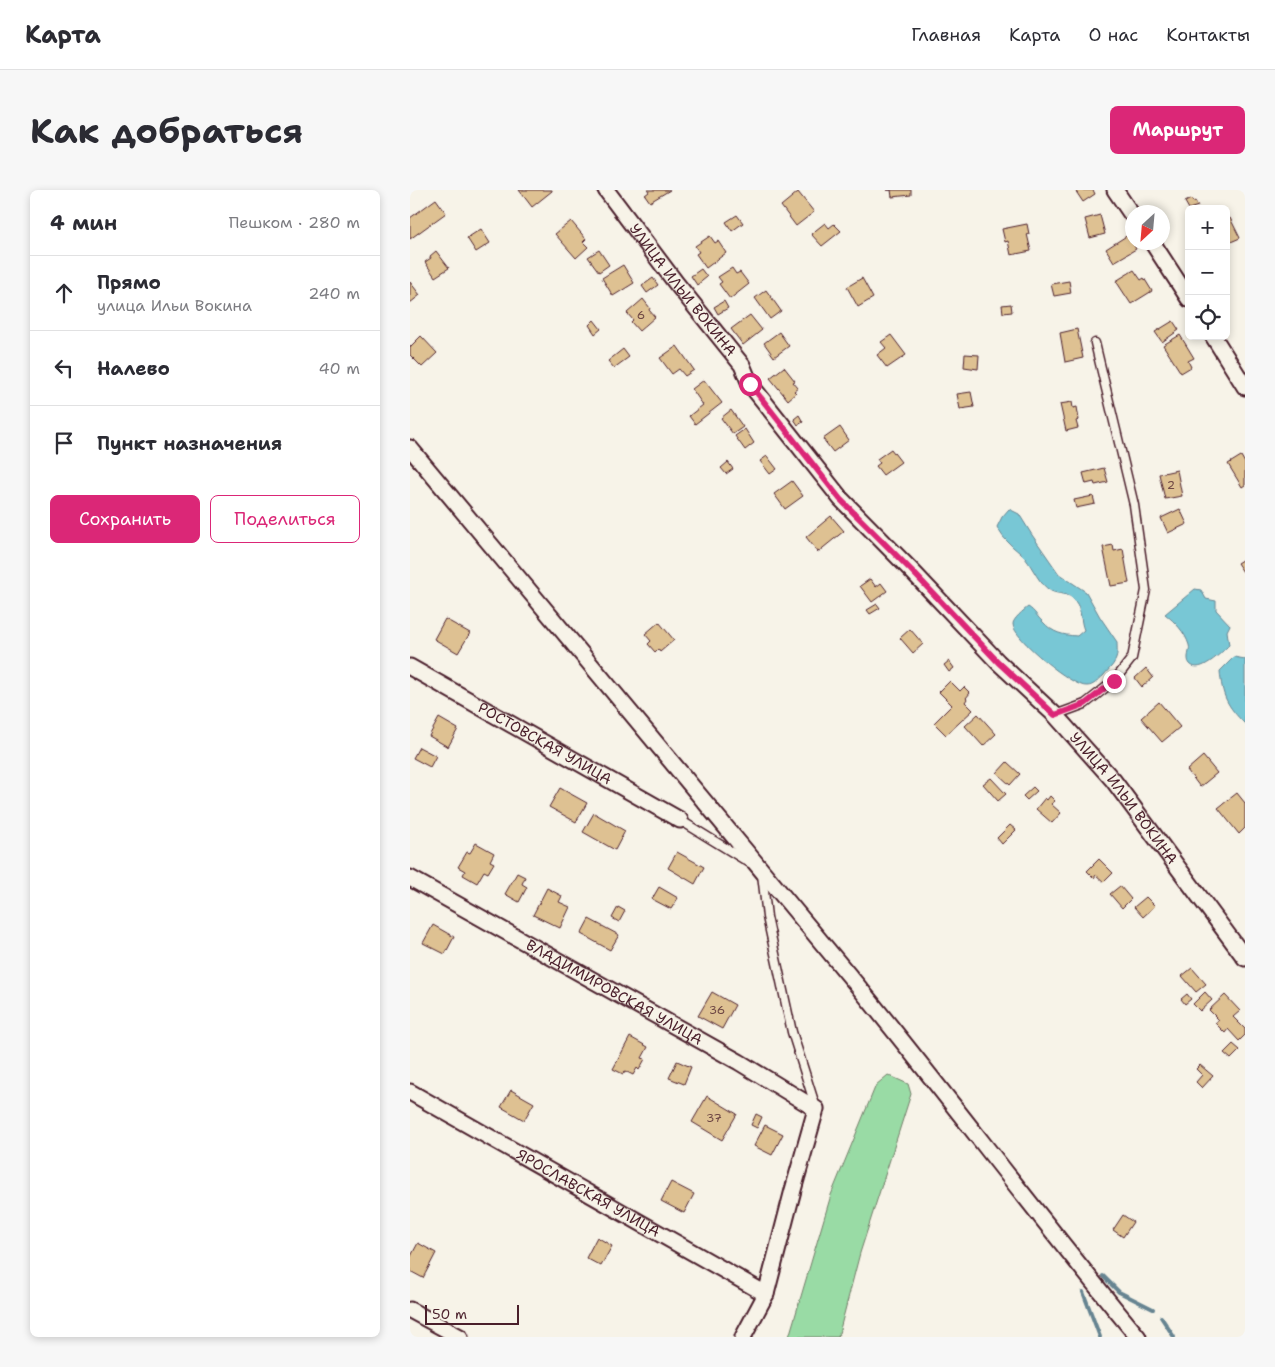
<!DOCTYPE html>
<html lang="ru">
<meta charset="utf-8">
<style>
body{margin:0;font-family:"Shantell Sans",sans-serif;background:#f7f7f7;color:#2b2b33}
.controls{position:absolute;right:15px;top:15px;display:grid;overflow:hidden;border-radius:8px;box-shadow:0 2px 8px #0003}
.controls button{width:45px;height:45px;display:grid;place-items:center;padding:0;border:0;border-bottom:1px solid #e1e1e2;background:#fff;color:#2b2b33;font:25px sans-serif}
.compass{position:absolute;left:715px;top:15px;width:45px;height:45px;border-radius:50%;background:#fff;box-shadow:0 2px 8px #0003;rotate:206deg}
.scale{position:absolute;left:15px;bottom:12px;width:94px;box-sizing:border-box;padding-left:5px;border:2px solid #4a1f2b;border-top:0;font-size:14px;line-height:18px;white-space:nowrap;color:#4a1f2b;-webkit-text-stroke:4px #f7f3e8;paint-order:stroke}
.stop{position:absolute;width:15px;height:15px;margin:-11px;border:4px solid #db2777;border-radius:50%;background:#fff}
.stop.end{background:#db2777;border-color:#fff;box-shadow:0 1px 5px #0008}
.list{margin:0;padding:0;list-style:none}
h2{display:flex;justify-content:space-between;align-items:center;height:65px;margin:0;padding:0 20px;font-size:21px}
h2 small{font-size:16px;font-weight:400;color:#7c7c81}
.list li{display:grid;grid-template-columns:32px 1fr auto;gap:15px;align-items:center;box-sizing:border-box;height:75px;padding:0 20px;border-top:1px solid #e1e1e2}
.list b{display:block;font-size:19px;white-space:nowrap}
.list p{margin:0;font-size:16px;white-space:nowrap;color:#7c7c81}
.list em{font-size:16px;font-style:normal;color:#7c7c81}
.actions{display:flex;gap:10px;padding:15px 20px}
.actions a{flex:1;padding:11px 0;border:1px solid #db2777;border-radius:8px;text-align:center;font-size:18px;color:#db2777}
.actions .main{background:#db2777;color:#fff}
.icon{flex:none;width:28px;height:28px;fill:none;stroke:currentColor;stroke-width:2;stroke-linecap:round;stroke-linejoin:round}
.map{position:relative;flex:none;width:835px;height:1147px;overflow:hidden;border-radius:8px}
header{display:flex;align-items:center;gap:30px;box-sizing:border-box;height:70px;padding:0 25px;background:#fff;border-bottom:1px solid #e1e1e2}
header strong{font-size:24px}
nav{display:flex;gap:28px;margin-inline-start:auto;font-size:18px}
.intro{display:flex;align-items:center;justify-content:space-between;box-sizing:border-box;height:120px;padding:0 30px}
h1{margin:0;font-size:35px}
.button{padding:12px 22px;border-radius:8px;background:#db2777;color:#fff;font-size:18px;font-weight:700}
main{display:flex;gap:30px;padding:0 30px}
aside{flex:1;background:#fff;border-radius:8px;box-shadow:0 2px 8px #0003}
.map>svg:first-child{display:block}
.green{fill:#99dba5;stroke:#727d68}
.water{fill:#78c7d5;stroke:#668491}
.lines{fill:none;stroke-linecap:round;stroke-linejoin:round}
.stream{stroke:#668491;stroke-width:4}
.building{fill:#dec192;stroke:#4a1f2b}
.lane-casing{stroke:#4a1f2b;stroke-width:11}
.street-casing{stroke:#4a1f2b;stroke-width:19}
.lane{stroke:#f7f3e8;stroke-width:8}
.street{stroke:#f7f3e8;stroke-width:15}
.route{stroke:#db2777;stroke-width:6}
.labels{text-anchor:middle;stroke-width:4;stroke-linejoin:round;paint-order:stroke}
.number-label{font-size:12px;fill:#6f4845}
.street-label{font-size:15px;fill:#4a1f2b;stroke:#f7f3e8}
</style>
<header>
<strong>Карта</strong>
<nav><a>Главная</a><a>Карта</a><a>О нас</a><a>Контакты</a></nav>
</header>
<div class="intro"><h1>Как добраться</h1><a class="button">Маршрут</a></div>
<main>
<aside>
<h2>4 мин<small>Пешком · 280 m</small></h2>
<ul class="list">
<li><svg class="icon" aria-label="ahead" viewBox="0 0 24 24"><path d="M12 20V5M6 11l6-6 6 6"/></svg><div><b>Прямо</b><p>улица Ильи Вокина</p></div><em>240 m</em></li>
<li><svg class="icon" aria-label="left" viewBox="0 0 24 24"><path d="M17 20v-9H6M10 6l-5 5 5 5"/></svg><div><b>Налево</b></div><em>40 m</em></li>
<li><svg class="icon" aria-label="arrive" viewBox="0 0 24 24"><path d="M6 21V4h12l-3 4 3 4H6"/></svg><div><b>Пункт назначения</b></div></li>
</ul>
<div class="actions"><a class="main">Сохранить</a><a>Поделиться</a></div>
</aside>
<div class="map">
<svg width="835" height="1147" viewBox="0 0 835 1147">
<rect width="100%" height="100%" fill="#f7f3e8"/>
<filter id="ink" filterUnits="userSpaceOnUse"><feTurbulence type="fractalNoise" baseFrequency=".02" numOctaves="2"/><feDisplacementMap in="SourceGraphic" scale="10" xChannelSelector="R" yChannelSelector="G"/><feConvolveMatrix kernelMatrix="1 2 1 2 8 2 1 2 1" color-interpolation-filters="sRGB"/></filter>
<g filter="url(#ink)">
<path class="green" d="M 478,885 L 498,894 L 501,904 L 450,1063 L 428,1147 L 379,1147 L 421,1005 L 466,895 Z"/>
<g class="water">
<path d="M 599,319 L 609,324 L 622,345 L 649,384 L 676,402 L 690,427 L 707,452 C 707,458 708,466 705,471 C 703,476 696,482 693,486 C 688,490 684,496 677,496 C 663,498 602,447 603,434 C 603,429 614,420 618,417 C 625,421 627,427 633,432 C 643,443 652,445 667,446 L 674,440 C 670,431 672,419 665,411 C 659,402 649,405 641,401 C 628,393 624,379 615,368 C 610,362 603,358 598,352 C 593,348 590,342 587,337 L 592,327 Z"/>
<path d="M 785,399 L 791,400 L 796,409 L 806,411 L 806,420 L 820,435 L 817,441 L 819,455 C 812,462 790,485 780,474 C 775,468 781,461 779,455 C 775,442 765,432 755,424 Z"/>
<path d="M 824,467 L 835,469 L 835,534 C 817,516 812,506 810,481 Z"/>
</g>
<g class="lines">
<g class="stream">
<path d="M 693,1086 L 709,1102 L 743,1119"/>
<path d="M 673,1102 L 690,1147"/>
<path d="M 751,1127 L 764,1147"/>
</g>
</g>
<g class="building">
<path d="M 109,0 L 142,0 L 142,1 L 122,17 Z"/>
<path d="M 238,0 L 260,0 L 240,12 L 235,5 L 239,2 Z"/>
<path d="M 477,0 L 501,0 L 501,5 L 482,7 L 481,0 Z"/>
<path d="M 665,0 L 683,0 L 685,4 L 673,12 Z"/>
<path d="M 388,2 L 404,22 L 386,36 L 371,16 Z"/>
<path d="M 26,9 L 36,23 L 0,49 L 0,28 Z"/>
<path d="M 781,9 L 783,12 L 785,11 L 788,16 L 779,19 L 775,12 Z"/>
<path d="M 327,25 L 333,33 L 322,41 L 316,32 Z"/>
<path d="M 690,25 L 695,44 L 680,48 L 675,29 Z"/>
<path d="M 820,28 L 830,48 L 816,54 L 816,29 Z"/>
<path d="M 161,31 L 176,49 L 173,52 L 178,57 L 166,68 L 145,44 Z"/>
<path d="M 415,33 L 419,38 L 424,34 L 431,41 L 412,56 L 401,44 Z"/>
<path d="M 617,34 L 619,44 L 617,44 L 621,61 L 601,65 L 598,51 L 595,52 L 592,39 Z"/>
<path d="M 71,39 L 80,53 L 66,62 L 57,48 Z"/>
<path d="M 718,45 L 726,59 L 704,72 L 696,59 Z"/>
<path d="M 300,46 L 305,53 L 308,51 L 316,63 L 296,78 L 286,64 L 289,62 L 285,56 Z"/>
<path d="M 189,60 L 199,75 L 189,82 L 178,67 Z"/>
<path d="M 26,61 L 39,78 L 25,87 L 15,72 L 21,68 L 20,66 Z"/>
<path d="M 213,75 L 224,93 L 203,106 L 192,88 Z"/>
<path d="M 322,78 L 326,84 L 330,82 L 339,94 L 320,109 L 309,94 L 312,92 L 308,87 Z"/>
<path d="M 291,79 L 297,87 L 287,95 L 281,86 Z"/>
<path d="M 724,80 L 731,90 L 734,88 L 742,101 L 721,114 L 706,91 Z"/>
<path d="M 243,88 L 248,95 L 237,103 L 232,96 Z"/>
<path d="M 452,88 L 463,108 L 448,117 L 437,97 Z"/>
<path d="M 659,91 L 661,103 L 644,106 L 641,94 Z"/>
<path d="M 0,92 L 10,105 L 0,113 Z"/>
<path d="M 356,100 L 371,121 L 360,129 L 345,108 Z"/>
<path d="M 233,109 L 240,118 L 239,120 L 245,127 L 229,141 L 221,132 L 223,130 L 217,123 Z"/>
<path d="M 314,111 L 318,118 L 308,124 L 304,117 Z"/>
<path d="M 601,114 L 602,122 L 593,123 L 592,115 Z"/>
<path d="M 340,125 L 352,140 L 333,155 L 321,139 Z"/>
<path d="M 184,130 L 191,139 L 185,144 L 179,135 Z"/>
<path d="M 763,131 L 769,140 L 752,152 L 745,142 Z"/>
<path d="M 667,139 L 673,168 L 655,172 L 650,143 Z"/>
<path d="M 369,142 L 379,156 L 364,167 L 354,153 Z"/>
<path d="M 481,145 L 496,165 L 477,178 L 467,165 L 476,158 L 471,152 Z"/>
<path d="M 770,145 L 784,168 L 778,171 L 781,177 L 771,183 L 753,155 Z"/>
<path d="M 11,146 L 27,163 L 12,177 L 0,165 L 0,157 Z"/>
<path d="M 267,156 L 284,180 L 275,186 L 269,179 L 262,184 L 250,168 Z"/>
<path d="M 213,159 L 219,167 L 204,178 L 198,171 Z"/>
<path d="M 555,164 L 569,165 L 568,179 L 554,177 Z"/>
<path d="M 374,177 L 385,191 L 383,192 L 388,198 L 384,201 L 386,203 L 378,210 L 360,188 Z"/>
<path d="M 294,190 L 312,213 L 285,234 L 279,226 L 293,215 L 282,199 Z"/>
<path d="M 561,202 L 564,217 L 550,219 L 547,204 Z"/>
<path d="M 662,212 L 663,218 L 667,217 L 669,230 L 666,231 L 668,238 L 656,241 L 650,214 Z"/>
<path d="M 321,220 L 333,237 L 323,244 L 311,228 Z"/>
<path d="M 389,225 L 393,232 L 388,235 L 384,229 Z"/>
<path d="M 430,237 L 439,250 L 423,262 L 413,249 Z"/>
<path d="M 335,239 L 344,253 L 335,260 L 325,246 Z"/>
<path d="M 481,259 L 491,272 L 473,285 L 466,276 L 470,273 L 467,269 Z"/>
<path d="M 357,266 L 367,279 L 360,284 L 350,271 Z"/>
<path d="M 831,266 L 835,273 L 835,295 L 832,297 L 818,274 Z"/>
<path d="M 318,272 L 323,279 L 316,284 L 311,278 Z"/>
<path d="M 694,278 L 698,292 L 685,295 L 684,292 L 676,294 L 673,283 Z"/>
<path d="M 767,280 L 772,306 L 755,309 L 749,284 Z"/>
<path d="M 382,291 L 393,306 L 375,319 L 364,304 Z"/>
<path d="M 683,306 L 685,314 L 666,318 L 664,310 Z"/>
<path d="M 770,319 L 777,334 L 758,343 L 751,328 Z"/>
<path d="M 421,326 L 434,341 L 408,362 L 396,347 Z"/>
<path d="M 703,355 L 704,361 L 713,359 L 719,393 L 701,396 L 693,357 Z"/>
<path d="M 835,368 L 835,380 L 833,382 L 827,373 Z"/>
<path d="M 460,389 L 466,397 L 471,393 L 477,401 L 462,412 L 450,396 Z"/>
<path d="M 467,414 L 470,418 L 460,424 L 457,420 Z"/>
<path d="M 35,429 L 60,443 L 48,463 L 24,449 Z"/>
<path d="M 249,432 L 264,450 L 250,462 L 248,459 L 245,462 L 238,454 L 241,451 L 235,444 Z"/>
<path d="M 500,439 L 513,454 L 503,463 L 490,448 Z"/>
<path d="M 539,471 L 544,478 L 539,482 L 534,475 Z"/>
<path d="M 736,478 L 743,487 L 732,497 L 725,488 Z"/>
<path d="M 540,491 L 550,501 L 554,497 L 560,503 L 556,508 L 557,509 L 555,512 L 563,520 L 536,545 L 524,533 L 542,515 L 529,502 Z"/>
<path d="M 749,512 L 770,537 L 752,552 L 731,528 Z"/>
<path d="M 568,524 L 586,544 L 573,556 L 555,536 Z"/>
<path d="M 29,528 L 48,539 L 38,557 L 19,546 Z"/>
<path d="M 9,557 L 26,566 L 20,577 L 3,568 Z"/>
<path d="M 793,566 L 807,583 L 790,597 L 777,580 Z"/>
<path d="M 597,572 L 610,584 L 600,595 L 587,583 Z"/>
<path d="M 581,588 L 596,604 L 588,611 L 573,594 Z"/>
<path d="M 623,597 L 627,601 L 617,610 L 613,606 Z"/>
<path d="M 150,598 L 177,613 L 166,632 L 139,617 Z"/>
<path d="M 827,603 L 835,613 L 835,638 L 829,644 L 808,618 Z"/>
<path d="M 640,606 L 645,611 L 641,614 L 651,623 L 642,633 L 626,619 L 635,608 L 637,610 Z"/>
<path d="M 184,623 L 215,641 L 205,660 L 173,642 Z"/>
<path d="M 600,635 L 606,640 L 592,654 L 587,648 Z"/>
<path d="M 66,653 L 84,663 L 80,671 L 84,673 L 78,683 L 74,681 L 67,693 L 53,685 L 55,681 L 48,677 L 57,662 L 60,663 Z"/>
<path d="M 267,662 L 294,677 L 285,694 L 258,678 Z"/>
<path d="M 689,669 L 703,683 L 694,692 L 686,685 L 684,688 L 677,681 Z"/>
<path d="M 107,683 L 115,687 L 112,694 L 117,697 L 109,712 L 95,704 Z"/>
<path d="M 710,696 L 721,709 L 712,718 L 700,704 Z"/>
<path d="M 249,697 L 268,708 L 261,719 L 242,709 Z"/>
<path d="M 137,698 L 152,706 L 149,712 L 160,717 L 150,738 L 123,725 Z"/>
<path d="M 736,707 L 745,716 L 733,727 L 724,717 Z"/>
<path d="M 208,717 L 215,721 L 209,732 L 202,728 Z"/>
<path d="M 179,729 L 209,745 L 200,760 L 171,744 Z"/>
<path d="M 23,735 L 44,747 L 35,764 L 13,753 Z"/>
<path d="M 782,778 L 796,794 L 786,802 L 772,786 Z"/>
<path d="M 302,802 L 325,815 L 312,839 L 288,826 Z"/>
<path d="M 795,802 L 802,810 L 790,821 L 783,814 Z"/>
<path d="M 777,804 L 781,809 L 775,814 L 771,809 Z"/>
<path d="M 815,805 L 830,821 L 823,827 L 835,839 L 835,845 L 829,851 L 818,839 L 815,843 L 805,833 L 809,830 L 799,820 Z"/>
<path d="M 220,847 L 238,857 L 232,868 L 235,869 L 229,880 L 227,878 L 223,885 L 215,881 L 213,884 L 203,879 Z"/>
<path d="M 823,854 L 830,860 L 821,869 L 814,863 Z"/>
<path d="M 267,871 L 281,877 L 274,894 L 259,888 Z"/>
<path d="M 790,875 L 803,886 L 792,898 L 786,892 L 792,885 L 786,879 Z"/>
<path d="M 101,900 L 124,913 L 114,930 L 91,917 Z"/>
<path d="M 297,906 L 327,924 L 312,950 L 282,932 Z"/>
<path d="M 346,924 L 352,927 L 347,938 L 341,935 Z"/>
<path d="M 355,935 L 373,944 L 362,965 L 344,956 Z"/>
<path d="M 261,992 L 284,1004 L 274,1023 L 251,1011 Z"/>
<path d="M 713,1025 L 723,1032 L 713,1047 L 703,1040 Z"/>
<path d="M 187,1047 L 202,1056 L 191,1076 L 176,1068 Z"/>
<path d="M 8,1053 L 26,1063 L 13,1088 L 0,1081 L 0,1068 Z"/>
</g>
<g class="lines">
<g class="lane-casing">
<g id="lane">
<path d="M 645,525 L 675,514 L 704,491 L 722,468 L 736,400 L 724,315 L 685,153"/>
<path d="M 270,630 L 340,673"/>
<path d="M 352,684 L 357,727 L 382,842 L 406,918"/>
</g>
</g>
<g class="street-casing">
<g id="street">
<path id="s1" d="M 196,0 L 266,93 L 332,175 L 340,194 L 431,309 L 501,380 L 588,472 L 645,525 L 703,590 L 835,768"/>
<path d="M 705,0 L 722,25"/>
<path d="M 742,52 L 779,109"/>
<path d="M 803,146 L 835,197"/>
<path d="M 0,258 C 149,437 299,615 447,795 C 542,911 632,1032 728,1147"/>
<path id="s2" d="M 0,477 L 270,630"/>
<path id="s3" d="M 0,688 L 329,872 L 406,919 L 383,1000 L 356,1104 L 333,1147"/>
<path id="s4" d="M 0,902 L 356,1104"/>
<path d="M 0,1120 L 50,1147"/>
</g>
</g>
<use href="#lane" class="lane"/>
<use href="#street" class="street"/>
</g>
</g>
<g class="lines" filter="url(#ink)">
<path class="route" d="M 340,194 L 430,309 L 501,380 L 588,472 L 645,525 L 675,514 L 704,491"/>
</g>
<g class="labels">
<g class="number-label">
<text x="231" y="129">6</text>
<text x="761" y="299">2</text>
<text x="307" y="824">36</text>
<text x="304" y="932">37</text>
</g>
<g class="street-label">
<text dy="5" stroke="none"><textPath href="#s1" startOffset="126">УЛИЦА ИЛЬИ ВОКИНА</textPath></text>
<text dy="5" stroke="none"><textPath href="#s2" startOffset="155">РОСТОВСКАЯ УЛИЦА</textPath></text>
<text dy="5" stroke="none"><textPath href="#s1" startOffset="801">УЛИЦА ИЛЬИ ВОКИНА</textPath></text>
<text dy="5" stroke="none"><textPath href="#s3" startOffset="234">ВЛАДИМИРОВСКАЯ УЛИЦА</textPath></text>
<text dy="5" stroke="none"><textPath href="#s4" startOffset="205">ЯРОСЛАВСКАЯ УЛИЦА</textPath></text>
</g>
</g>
</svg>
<div class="controls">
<button>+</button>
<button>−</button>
<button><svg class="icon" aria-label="locate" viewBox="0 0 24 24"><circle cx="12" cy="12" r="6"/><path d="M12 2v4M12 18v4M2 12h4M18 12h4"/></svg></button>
</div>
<svg class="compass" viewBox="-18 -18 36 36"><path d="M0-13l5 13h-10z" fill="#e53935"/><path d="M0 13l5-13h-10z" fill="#7c7c81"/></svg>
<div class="scale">50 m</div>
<div class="stop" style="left:340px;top:194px"></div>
<div class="stop end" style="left:704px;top:491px"></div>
</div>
</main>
